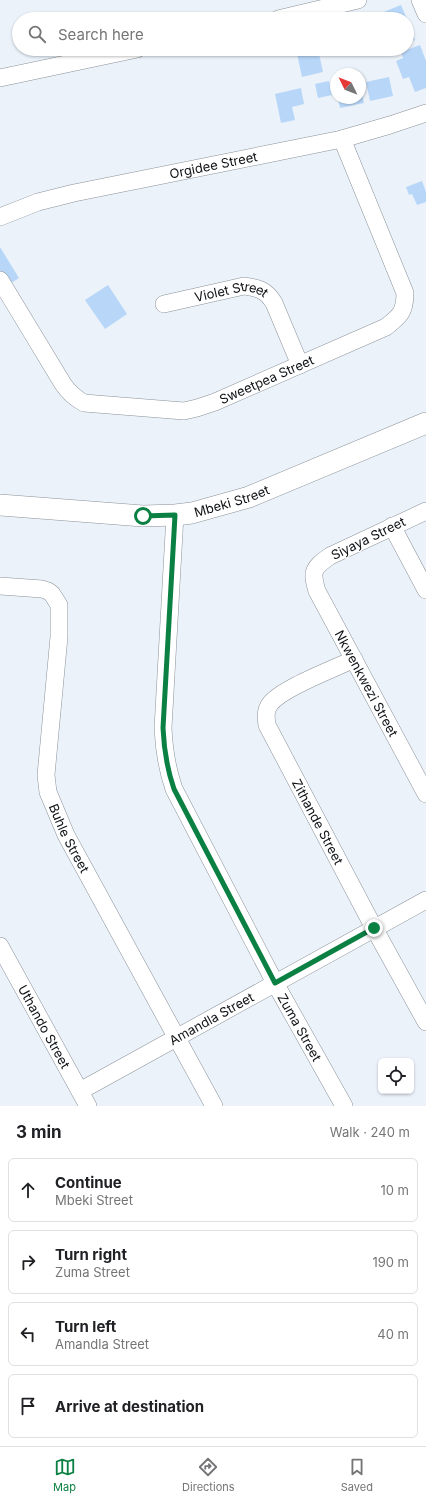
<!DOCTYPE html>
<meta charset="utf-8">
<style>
body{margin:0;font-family:Inter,sans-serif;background:#f6f6f6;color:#202124}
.controls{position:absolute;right:12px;bottom:12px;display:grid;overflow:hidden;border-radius:6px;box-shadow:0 1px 3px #0004}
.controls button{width:36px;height:36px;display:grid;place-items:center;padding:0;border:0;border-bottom:1px solid #e0e0e0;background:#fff;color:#202124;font:20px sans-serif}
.compass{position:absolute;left:330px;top:68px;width:36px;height:36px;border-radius:50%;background:#fff;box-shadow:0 1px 3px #0004;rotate:313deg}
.stop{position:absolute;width:12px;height:12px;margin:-9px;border:3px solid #0b8043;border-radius:50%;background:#fff}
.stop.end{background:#0b8043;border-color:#fff;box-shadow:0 1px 4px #0008}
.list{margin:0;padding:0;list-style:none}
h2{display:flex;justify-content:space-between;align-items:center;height:52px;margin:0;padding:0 16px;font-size:17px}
h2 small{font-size:13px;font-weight:400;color:#757577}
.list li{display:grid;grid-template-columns:26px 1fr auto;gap:12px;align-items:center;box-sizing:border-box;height:64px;margin:0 8px 8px;padding:0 8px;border:1px solid #e0e0e0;border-radius:6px}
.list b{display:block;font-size:15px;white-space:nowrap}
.list p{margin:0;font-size:13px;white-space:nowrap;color:#757577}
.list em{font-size:13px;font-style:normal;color:#757577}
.icon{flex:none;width:22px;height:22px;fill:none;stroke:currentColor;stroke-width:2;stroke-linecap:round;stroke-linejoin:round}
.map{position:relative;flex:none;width:426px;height:1106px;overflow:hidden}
.search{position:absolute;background:#fff;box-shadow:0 1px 3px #0004;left:12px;right:12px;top:12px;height:44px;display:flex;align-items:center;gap:10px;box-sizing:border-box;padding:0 14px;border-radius:22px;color:#757577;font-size:15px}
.sheet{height:340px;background:#fff}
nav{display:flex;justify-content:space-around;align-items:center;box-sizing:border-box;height:56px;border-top:1px solid #e0e0e0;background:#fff;font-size:11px;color:#757577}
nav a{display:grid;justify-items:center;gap:2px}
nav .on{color:#0b8043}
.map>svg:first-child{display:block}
.building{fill:#b8d7f8}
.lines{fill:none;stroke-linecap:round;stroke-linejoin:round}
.minor-casing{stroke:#8b9299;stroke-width:18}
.tertiary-casing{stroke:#8b9299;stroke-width:22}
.minor{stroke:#fff;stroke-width:17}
.tertiary{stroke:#fff;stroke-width:21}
.route{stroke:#0b8043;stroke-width:5}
.labels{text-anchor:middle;stroke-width:3;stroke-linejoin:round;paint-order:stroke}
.street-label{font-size:13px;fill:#0f1114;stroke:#fff}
</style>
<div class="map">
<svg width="426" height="1106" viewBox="0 0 426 1106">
<rect width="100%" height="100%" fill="#ebf2fa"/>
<g class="building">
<path d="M 401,5 L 407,19 L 383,19 L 381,13 Z"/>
<path d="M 407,20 L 415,40 L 407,43 Z"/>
<path d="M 420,45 L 426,61 L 426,88 L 415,92 L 409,77 L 403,79 L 396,61 L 403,58 L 401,52 Z"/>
<path d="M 296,49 L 318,49 L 323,72 L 302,77 Z"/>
<path d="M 389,77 L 393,96 L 370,101 L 366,82 Z"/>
<path d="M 329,81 L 332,95 L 318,98 L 315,84 Z"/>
<path d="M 360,86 L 364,103 L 340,108 L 338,98 L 360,98 Z"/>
<path d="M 301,88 L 304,104 L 292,107 L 295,120 L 281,123 L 275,94 Z"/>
<path d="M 422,181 L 426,192 L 426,202 L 417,205 L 412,194 L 409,195 L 406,187 Z"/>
<path d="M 0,247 L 19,278 L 8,285 L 0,271 Z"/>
<path d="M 108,285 L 127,314 L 105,329 L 85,300 Z"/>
</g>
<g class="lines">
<g class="minor-casing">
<g id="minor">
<path d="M 420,0 L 426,14"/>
<path d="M 278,19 L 358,0"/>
<path d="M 0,78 L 137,49"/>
<path id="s1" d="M 0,217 L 38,202 L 74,193 L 342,139 L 390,125 L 426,113"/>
<path id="s2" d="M 0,280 L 63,384 C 69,393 75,398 84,403 L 184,411 L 197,408 L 215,402 L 386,327 C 400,316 405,312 405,293 L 342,139"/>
<path id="s3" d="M 164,304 L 244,286 C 259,288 266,290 274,303 L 300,365"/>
<path id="s4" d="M 426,511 L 330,556 C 313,568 311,571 317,591 L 426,794"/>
<path id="s5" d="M 175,515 L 163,728 C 164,750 167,769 174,789 L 275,983 L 344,1106"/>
<path d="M 392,526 L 426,590"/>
<path id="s6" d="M 0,586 L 42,589 L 48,591 L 52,594 L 59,605 L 59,637 L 46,775 L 48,792 L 66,835 L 214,1106"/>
<path id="s7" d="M 354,659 C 334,669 282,688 270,704 C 265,711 266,717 267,725 L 374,928 L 426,1022"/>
<path id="s8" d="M 0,946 L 88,1106"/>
<path id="s9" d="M 80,1091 L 426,900"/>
</g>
</g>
<g class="tertiary-casing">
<g id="tertiary">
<path id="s10" d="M 0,505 L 143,516 L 175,515 L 192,513 L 249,497 L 426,423"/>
</g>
</g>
<use href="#minor" class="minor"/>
<use href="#tertiary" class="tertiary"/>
</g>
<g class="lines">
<path class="route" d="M 143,516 L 175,515 L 163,728 C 164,750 167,769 174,789 L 275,983 L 374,928"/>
</g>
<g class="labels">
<g class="street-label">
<text dy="5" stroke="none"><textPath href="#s1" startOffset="220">Orgidee Street</textPath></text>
<text dy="5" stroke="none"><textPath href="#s3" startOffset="69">Violet Street</textPath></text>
<text dy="5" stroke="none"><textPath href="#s2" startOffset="339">Sweetpea Street</textPath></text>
<text dy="5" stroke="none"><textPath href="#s10" startOffset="234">Mbeki Street</textPath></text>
<text transform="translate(368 538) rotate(-26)" y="5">Siyaya Street</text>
<text dy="5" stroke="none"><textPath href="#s4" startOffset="253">Nkwenkwezi Street</textPath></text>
<text dy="5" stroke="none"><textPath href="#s7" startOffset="227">Zithande Street</textPath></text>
<text dy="5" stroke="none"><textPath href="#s6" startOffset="305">Buhle Street</textPath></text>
<text dy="5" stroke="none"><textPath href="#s9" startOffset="150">Amandla Street</textPath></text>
<text dy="5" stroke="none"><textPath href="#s8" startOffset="92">Uthando Street</textPath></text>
<text dy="5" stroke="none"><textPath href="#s5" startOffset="545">Zuma Street</textPath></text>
</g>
</g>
</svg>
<div class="controls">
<button><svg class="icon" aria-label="locate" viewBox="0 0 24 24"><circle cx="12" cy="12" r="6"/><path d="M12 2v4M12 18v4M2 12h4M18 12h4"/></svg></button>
</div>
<svg class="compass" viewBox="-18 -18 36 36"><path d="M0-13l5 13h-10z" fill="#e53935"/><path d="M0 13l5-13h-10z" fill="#757577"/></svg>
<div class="stop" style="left:143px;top:516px"></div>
<div class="stop end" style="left:374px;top:928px"></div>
<div class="search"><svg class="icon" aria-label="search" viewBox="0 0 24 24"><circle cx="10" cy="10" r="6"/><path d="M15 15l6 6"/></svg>Search here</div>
</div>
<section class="sheet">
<h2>3 min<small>Walk · 240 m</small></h2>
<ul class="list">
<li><svg class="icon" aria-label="ahead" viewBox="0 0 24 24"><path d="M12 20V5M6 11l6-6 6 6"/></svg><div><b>Continue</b><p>Mbeki Street</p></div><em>10 m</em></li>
<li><svg class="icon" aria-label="right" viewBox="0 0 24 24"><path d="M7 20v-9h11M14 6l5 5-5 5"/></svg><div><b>Turn right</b><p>Zuma Street</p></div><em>190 m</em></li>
<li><svg class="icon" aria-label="left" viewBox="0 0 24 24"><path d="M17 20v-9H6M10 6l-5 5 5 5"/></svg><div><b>Turn left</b><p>Amandla Street</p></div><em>40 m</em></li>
<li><svg class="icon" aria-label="arrive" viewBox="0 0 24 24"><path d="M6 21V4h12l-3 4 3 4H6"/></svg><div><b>Arrive at destination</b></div></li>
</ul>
</section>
<nav>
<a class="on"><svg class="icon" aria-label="map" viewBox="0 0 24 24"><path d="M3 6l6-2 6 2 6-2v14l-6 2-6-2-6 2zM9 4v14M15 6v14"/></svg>Map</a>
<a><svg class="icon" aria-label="directions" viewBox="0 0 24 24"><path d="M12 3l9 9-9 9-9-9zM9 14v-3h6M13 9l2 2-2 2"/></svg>Directions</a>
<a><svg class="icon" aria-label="saved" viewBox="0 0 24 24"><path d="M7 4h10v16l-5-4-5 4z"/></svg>Saved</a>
</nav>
